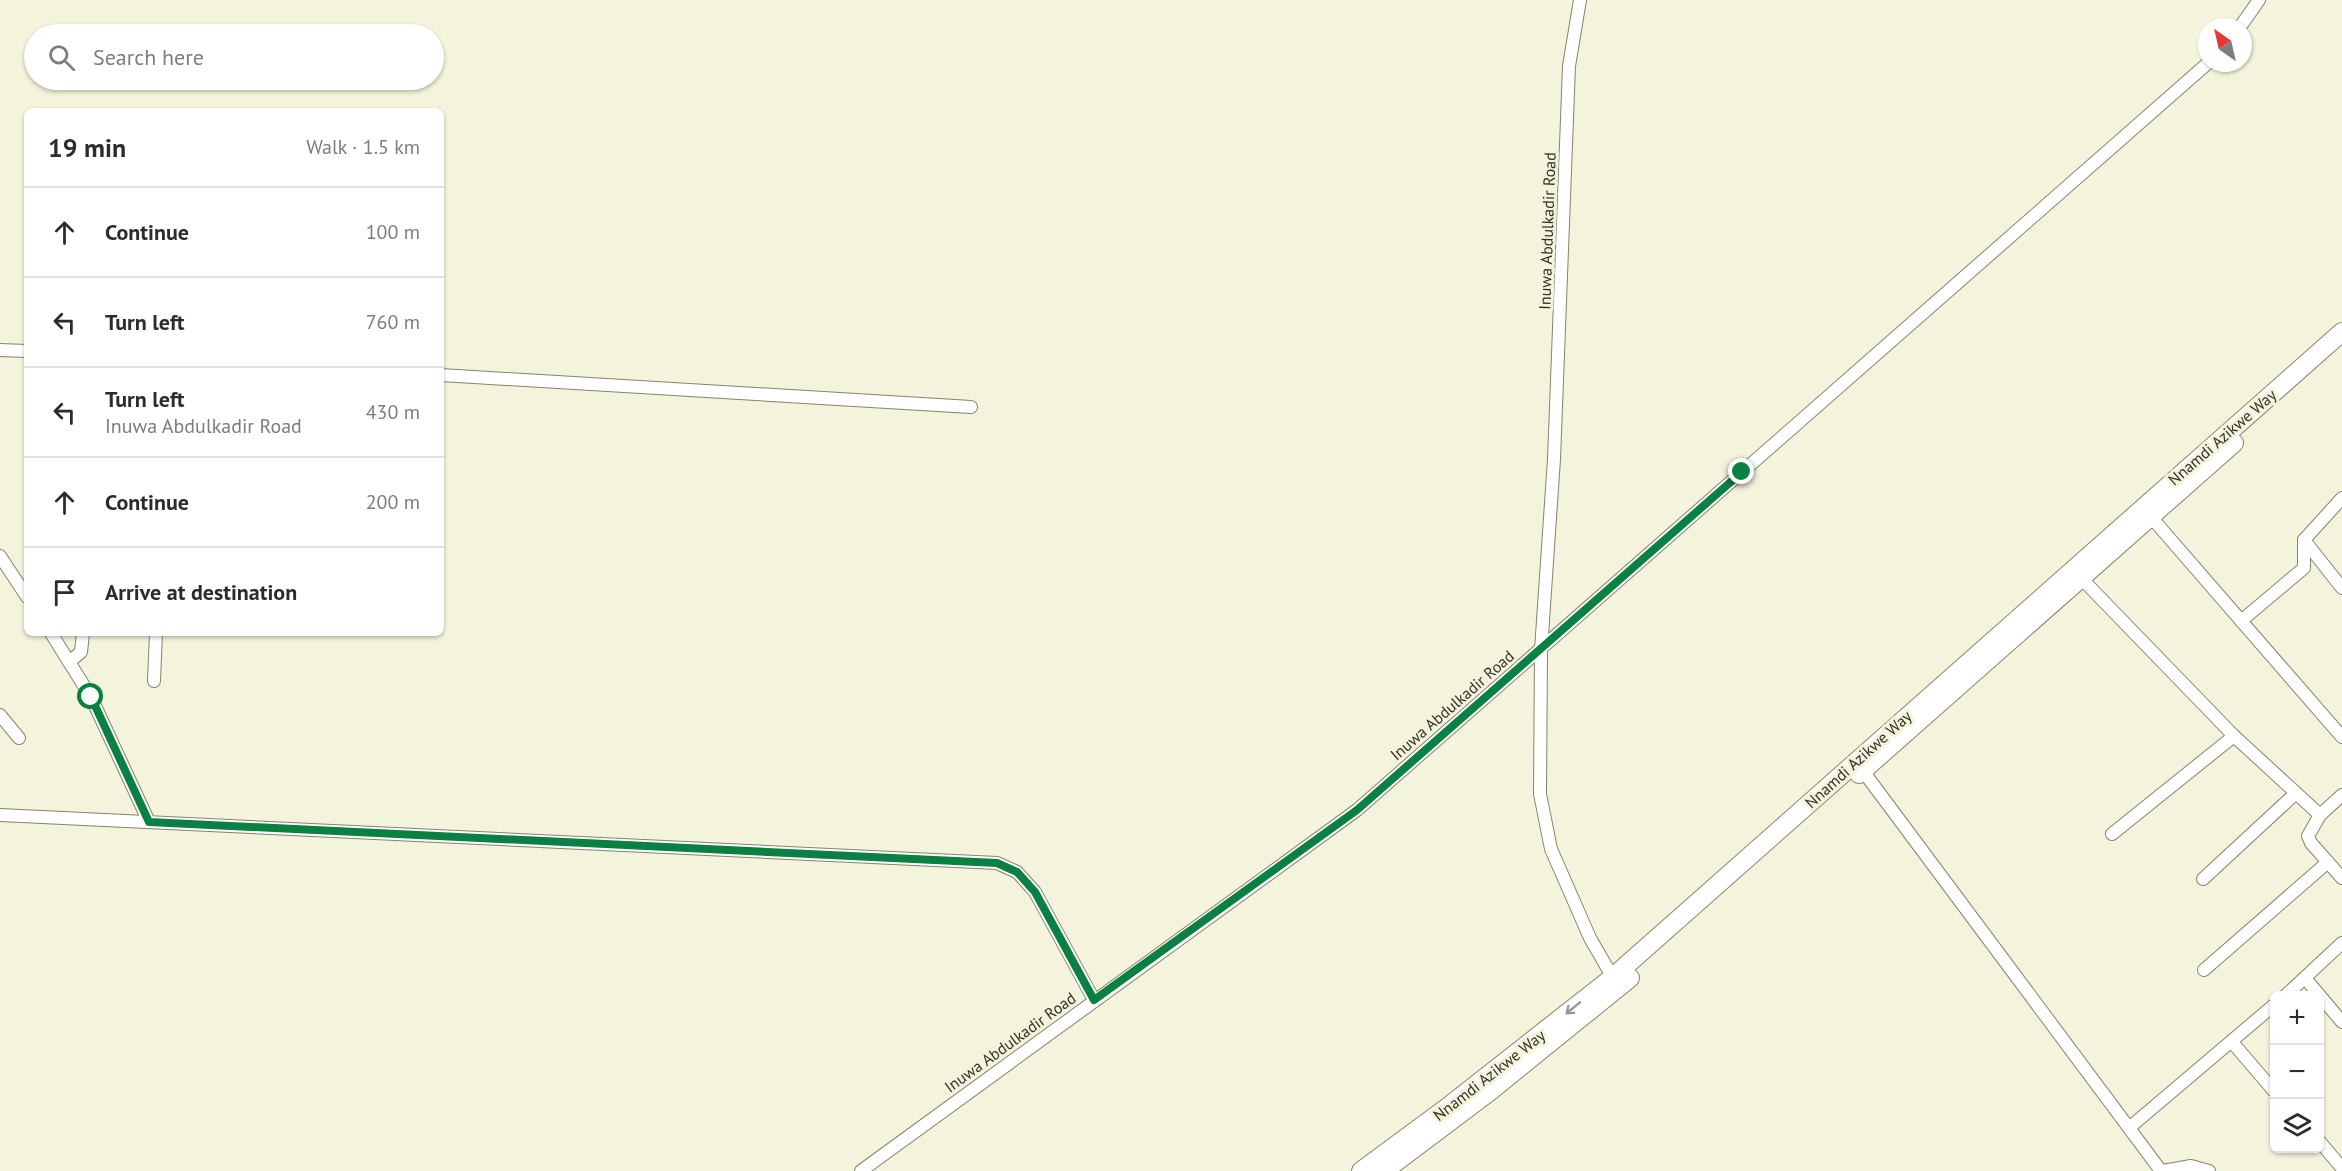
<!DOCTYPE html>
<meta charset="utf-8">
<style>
body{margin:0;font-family:"PT Sans",sans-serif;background:#f2f2f3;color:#2b2b33}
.controls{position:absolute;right:18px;bottom:18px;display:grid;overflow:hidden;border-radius:9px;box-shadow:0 2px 4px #0004}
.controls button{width:54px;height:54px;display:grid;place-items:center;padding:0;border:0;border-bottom:2px solid #e1e1e2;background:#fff;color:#2b2b33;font:30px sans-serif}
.compass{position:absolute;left:2198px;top:18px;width:54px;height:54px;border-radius:50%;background:#fff;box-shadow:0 2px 4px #0004;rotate:326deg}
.stop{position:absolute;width:18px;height:18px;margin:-14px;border:4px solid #0b8043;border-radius:50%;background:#fff}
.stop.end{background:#0b8043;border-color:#fff;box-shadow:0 2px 6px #0008}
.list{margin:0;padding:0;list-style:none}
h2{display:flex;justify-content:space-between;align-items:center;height:78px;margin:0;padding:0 24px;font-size:26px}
h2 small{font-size:20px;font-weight:400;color:#7c7c81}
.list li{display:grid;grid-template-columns:39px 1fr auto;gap:18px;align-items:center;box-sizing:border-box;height:90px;padding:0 24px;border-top:2px solid #e1e1e2}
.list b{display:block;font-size:22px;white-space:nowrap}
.list p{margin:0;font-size:20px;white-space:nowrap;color:#7c7c81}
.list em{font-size:20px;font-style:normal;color:#7c7c81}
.icon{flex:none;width:33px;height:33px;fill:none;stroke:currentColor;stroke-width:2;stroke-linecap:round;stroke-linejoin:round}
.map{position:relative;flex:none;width:2342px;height:1171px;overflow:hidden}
.search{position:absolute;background:#fff;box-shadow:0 2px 4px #0004;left:24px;top:24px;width:420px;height:66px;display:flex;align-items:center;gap:15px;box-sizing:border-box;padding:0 21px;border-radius:33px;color:#7c7c81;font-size:22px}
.panel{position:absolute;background:#fff;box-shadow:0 2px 4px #0004;left:24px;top:108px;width:420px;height:528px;border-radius:9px}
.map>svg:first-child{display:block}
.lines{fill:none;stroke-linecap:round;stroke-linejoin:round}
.minor-casing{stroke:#85846e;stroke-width:14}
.highway-casing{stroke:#85846e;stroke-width:20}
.minor{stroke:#fff;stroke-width:12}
.highway{stroke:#fff;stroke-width:18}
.oneway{stroke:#999894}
.route{stroke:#0b8043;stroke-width:8}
.labels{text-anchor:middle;stroke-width:6;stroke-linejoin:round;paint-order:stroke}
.street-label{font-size:16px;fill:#333229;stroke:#f4f3db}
</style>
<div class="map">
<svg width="2342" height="1171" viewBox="0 0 2342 1171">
<rect width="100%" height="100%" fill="#f4f3db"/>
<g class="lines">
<g class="minor-casing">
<g id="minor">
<path d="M 1580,0 L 1569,66 L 1554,459 L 1541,650 L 1540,794 L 1551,849 L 1590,938 L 1616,983"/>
<path d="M 2240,27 L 2259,0"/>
<path d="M 0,350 L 27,351"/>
<path d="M 441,375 L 971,407"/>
<path d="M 2151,517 L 2342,737"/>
<path d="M 2304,540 L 2342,588"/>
<path d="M 0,556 L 27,597"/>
<path d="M 2081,578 L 2234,736 L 2320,815"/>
<path d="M 2241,621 L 2304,568 L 2304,540 L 2342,498"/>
<path d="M 51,633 L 91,697 L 149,822"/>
<path d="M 69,662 L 81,652 L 83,633"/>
<path d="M 154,681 L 156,633"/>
<path d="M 0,715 L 19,738"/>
<path d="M 1863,771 L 2161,1171"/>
<path d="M 2342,795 L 2320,815 L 2308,836 L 2311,843 L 2342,878"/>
<path d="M 0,815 L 997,863 L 1017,872 L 1035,892 L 1094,1000"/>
<path d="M 2112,834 L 2234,736"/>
<path d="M 2203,879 L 2296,793"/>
<path d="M 2204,970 L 2328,862"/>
<path d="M 2305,978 L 2342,1022"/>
<path d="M 2285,996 L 2342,943"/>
<path d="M 2232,1042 L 2274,1091"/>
<path d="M 2129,1128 L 2274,1005"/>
<path d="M 2320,1142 L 2342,1168"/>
<path d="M 861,1171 L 1357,810 L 2208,63"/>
<path d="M 2163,1171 L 2191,1166 L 2209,1171"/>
</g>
</g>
<g class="highway-casing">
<g id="highway">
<path d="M 1859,774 L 2234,443"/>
<path d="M 1361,1171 L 1445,1109 L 1613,977 L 2342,332"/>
<path d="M 1384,1171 L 1489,1092 L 1630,978"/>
</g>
</g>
<use href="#minor" class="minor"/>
<use href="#highway" class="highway"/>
</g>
<defs><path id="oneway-shaft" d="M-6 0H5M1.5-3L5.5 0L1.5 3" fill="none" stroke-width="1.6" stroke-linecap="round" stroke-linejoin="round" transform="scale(1.5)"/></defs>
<use class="oneway" href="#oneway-shaft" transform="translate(1573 1008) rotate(141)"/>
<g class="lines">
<path class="route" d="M 91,697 L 149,822 L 997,863 L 1017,872 L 1035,892 L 1094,1000 L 1357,810 L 1742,472"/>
</g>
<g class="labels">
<g class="street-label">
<text transform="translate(1547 231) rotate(-88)" y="6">Inuwa Abdulkadir Road</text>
<text transform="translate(2222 437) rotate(-41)" y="6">Nnamdi Azikwe Way</text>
<text transform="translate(1452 705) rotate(-41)" y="6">Inuwa Abdulkadir Road</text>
<text transform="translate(1858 759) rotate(-42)" y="6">Nnamdi Azikwe Way</text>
<text transform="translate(1010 1042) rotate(-36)" y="6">Inuwa Abdulkadir Road</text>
<text transform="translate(1489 1075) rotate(-38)" y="6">Nnamdi Azikwe Way</text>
</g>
</g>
</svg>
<div class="controls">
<button>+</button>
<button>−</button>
<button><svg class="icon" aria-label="layers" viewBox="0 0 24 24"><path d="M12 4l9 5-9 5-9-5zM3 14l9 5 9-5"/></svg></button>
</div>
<svg class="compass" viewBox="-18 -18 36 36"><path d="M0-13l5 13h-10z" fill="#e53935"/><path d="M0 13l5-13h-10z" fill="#7c7c81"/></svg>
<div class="stop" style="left:91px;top:697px"></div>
<div class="stop end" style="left:1742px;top:472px"></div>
<div class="search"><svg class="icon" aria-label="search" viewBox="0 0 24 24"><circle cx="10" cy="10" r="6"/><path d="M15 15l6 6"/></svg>Search here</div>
<section class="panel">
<h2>19 min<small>Walk · 1.5 km</small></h2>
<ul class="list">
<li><svg class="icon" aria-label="ahead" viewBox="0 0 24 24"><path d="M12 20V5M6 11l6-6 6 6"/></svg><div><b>Continue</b></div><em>100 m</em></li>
<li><svg class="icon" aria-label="left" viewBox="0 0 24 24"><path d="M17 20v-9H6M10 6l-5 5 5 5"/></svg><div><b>Turn left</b></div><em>760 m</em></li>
<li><svg class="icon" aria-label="left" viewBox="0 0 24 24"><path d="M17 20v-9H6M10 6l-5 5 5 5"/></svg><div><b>Turn left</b><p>Inuwa Abdulkadir Road</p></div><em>430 m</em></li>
<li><svg class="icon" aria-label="ahead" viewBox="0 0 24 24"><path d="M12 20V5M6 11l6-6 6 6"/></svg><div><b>Continue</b></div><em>200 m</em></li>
<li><svg class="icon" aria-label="arrive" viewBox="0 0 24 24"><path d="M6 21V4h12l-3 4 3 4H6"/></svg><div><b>Arrive at destination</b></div></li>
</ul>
</section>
</div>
